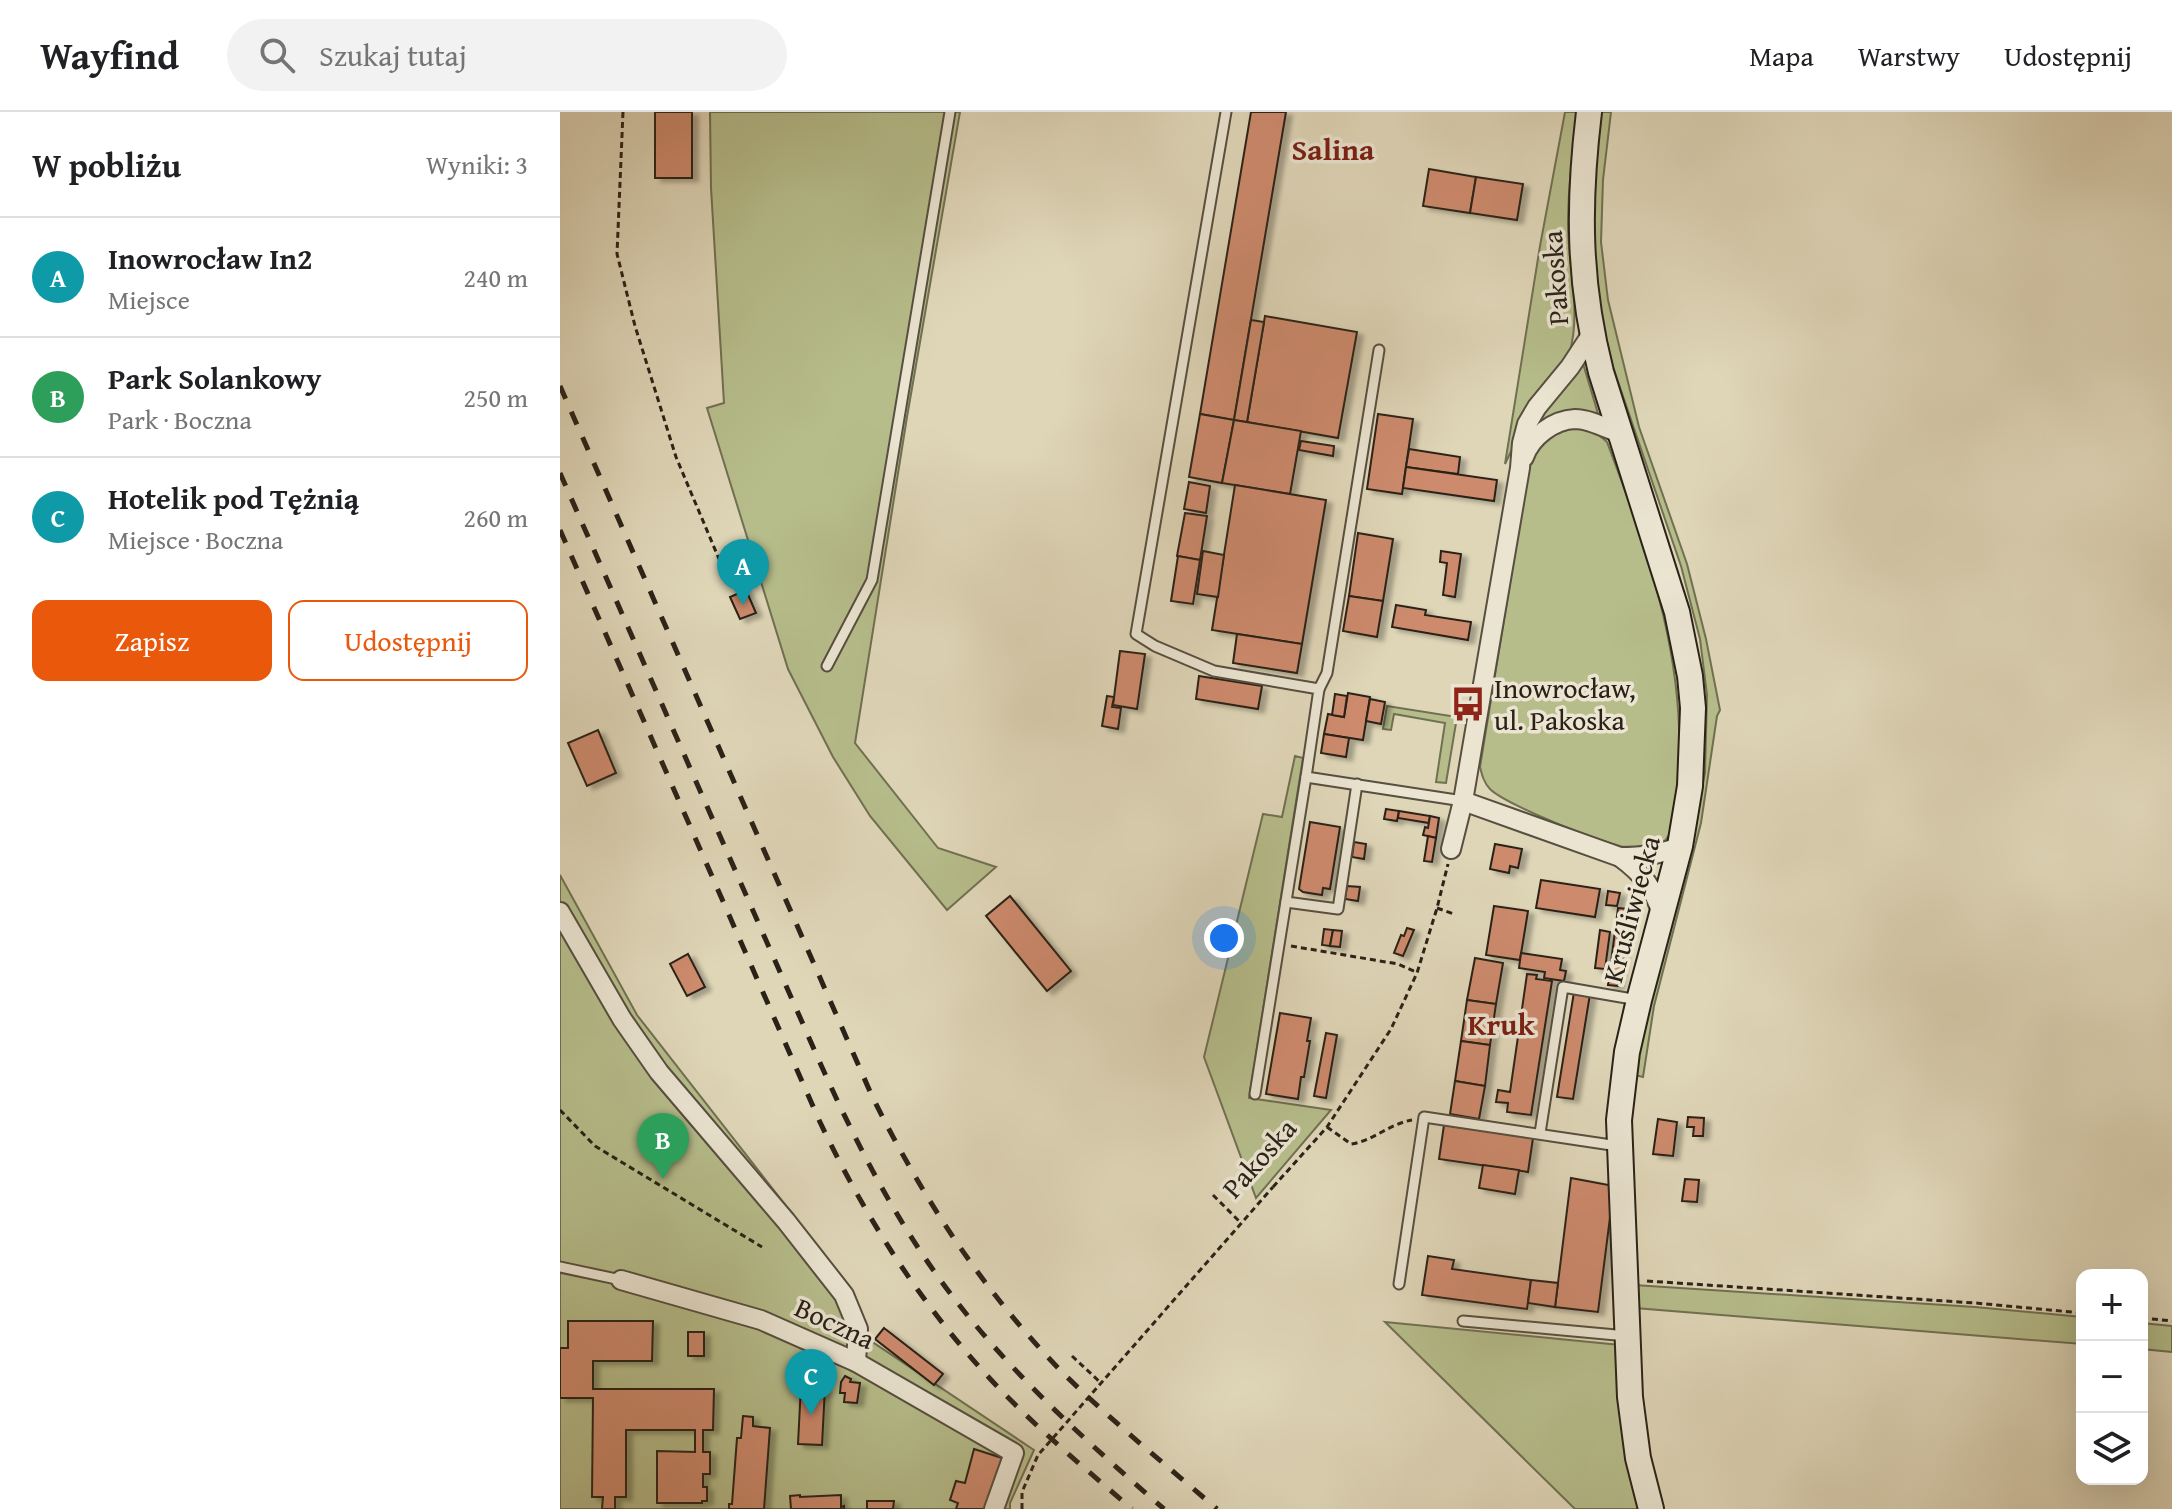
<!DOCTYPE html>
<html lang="pl">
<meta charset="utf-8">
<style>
body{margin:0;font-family:"Gentium Book Plus",serif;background:#f2f2f2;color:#202124}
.controls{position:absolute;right:24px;bottom:24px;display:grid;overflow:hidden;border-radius:16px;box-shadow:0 8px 32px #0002}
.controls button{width:72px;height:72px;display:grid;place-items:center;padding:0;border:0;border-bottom:2px solid #e0e0e0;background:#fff;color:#202124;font:40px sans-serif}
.you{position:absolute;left:664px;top:826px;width:28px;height:28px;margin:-20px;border:6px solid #fff;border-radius:50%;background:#1a73e8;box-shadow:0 0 0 12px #1a73e833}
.badge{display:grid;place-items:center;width:52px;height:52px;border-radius:50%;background:#ea580c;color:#fff;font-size:26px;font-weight:700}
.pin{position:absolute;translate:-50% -66px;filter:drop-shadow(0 2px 4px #0008)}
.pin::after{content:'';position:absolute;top:42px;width:28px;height:24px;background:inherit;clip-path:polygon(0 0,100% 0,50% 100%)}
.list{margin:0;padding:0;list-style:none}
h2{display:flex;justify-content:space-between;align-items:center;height:104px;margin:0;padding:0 32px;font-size:34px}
h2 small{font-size:26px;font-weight:400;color:#757577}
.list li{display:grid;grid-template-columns:52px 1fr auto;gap:24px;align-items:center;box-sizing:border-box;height:120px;padding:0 32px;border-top:2px solid #e0e0e0}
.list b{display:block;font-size:30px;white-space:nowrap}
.list p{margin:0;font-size:26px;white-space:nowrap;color:#757577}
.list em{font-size:26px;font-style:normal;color:#757577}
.actions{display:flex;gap:16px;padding:24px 32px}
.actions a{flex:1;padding:18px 0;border:2px solid #ea580c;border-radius:16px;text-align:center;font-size:28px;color:#ea580c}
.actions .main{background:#ea580c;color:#fff}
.icon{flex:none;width:44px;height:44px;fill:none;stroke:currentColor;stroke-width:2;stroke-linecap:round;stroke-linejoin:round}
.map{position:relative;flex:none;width:1612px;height:1397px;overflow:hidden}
header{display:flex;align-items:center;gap:48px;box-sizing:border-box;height:112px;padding:0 40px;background:#fff;border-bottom:2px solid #e0e0e0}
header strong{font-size:38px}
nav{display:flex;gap:44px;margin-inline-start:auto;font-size:28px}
.search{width:560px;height:72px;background:#f2f2f2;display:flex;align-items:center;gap:20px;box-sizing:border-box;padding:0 28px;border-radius:44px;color:#757577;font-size:30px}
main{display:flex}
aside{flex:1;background:#fff}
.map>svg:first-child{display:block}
.green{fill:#b6bd8b;stroke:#707052;stroke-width:2}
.building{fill:#cd8a6d;stroke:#2a2218;stroke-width:2;filter:url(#shadow)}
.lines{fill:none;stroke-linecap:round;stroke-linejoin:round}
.service-casing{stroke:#574f40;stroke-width:13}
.minor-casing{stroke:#574f40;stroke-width:22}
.secondary-casing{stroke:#2a2218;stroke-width:28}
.path{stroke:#2a2218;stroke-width:3;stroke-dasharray:6 4;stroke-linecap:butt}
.service{stroke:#eae4d1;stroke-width:9}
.minor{stroke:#eae4d1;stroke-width:18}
.secondary{stroke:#eae4d1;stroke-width:24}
.rail{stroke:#2a2218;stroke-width:5;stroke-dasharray:14 14;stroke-linecap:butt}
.path-bridge{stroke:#2a2218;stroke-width:3;stroke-dasharray:6 4;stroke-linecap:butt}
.labels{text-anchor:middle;stroke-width:7;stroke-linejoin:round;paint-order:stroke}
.street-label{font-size:28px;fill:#2a2218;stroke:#eae4d1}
.poi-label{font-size:28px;fill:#2a2218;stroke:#eae4d1;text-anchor:start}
.neighbourhood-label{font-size:30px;font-weight:bold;fill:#7a1f14;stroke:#eae4d1}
</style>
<header>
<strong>Wayfind</strong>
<div class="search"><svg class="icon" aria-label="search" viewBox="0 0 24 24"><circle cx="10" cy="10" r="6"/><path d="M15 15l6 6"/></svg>Szukaj tutaj</div>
<nav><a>Mapa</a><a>Warstwy</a><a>Udostępnij</a></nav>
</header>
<main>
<aside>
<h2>W pobliżu<small>Wyniki: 3</small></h2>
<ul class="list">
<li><span class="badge" style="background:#0f9aa8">A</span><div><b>Inowrocław In2</b><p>Miejsce</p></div><em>240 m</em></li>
<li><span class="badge" style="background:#2e9e5b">B</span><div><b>Park Solankowy</b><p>Park · Boczna</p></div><em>250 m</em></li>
<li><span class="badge" style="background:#0f9aa8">C</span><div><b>Hotelik pod Tężnią</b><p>Miejsce · Boczna</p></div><em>260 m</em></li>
</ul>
<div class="actions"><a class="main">Zapisz</a><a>Udostępnij</a></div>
</aside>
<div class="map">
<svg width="1612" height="1397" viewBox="0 0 1612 1397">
<defs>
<filter id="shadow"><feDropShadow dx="6" dy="3.5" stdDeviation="2" flood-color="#0004"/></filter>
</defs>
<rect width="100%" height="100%" fill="#dfd6b8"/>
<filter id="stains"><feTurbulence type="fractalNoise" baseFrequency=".0025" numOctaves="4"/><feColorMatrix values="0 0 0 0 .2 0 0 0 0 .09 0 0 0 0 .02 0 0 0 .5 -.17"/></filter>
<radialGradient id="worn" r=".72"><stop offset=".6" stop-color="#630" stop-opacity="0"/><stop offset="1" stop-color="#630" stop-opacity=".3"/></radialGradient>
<g class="green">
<path d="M 150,0 L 400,0 L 347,305 L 295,631 L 378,736 L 436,755 L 387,798 L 310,704 L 273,645 L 228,557 L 147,296 L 164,291 L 151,76 Z"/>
<path d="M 1005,0 L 1018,0 C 1013,38 1008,74 1008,112 C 1008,157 1022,199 1009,243 L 956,329 L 945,352 L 980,134 Z"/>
<path d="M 1040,0 L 1051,0 L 1043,68 L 1041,130 L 1048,188 L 1079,315 L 1127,452 L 1146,527 L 1160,598 L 1157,604 L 1141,711 L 1094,894 L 1083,965 L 1075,963 L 1088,893 L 1135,709 L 1145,661 L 1147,583 L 1140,527 L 1121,454 L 1053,255 C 1037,195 1030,131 1033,69 C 1034,46 1038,23 1040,0 Z"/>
<path d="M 1022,248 L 1039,305 L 982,312 L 978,305 Z"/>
<path d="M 1009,315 C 1024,316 1036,319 1047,330 C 1089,442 1130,557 1117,679 C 1115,693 1116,715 1107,726 C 1102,734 1090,738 1081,738 C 1059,739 945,693 930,677 C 924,671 922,663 920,655 L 970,348 L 990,322 Z"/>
<path d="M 827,594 L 897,605 L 886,671 L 876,670 L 885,611 L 834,602 L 831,618 L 823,617 Z"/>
<path d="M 735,644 L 743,646 L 689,986 L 771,998 L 696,1086 L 644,945 L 703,702 L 722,705 Z"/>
<path d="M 0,763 L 77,903 L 255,1131 L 287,1178 L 311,1229 L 474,1338 L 450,1391 L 450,1397 L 0,1397 Z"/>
<path d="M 1074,1173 L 1415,1195 L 1522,1205 L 1522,1232 L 1075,1196 Z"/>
<path d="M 825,1210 L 1060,1233 L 1082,1397 L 1015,1397 Z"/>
<path d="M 1582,1211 L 1612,1214 L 1612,1240 L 1582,1237 Z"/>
</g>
<g class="building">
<rect x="95" y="0" width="37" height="66"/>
<path d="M 691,0 L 726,0 L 674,308 L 640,302 Z"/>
<path d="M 869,57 L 916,65 L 910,101 L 863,94 Z"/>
<path d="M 916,65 L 963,72 L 957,108 L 910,101 Z"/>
<path d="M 705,204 L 797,220 L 778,326 L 687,310 Z"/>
<path d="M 691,208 L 704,210 L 687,310 L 674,308 Z"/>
<path d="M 640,302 L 674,308 L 662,371 L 629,365 Z"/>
<path d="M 818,302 L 853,307 L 842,382 L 807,377 Z"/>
<path d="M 674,308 L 741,319 L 730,382 L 662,371 Z"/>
<path d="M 741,329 L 774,334 L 773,344 L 739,338 Z"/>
<path d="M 849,337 L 900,345 L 898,362 L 846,355 Z"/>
<path d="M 846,355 L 937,368 L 934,389 L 843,376 Z"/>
<path d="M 629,370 L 650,374 L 646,401 L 624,397 Z"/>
<path d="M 675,373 L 766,388 L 742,532 L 652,518 Z"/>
<path d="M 625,401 L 647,404 L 640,448 L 617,444 Z"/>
<path d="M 798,421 L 833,427 L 823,489 L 789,484 Z"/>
<path d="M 643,439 L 664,443 L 658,485 L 637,482 Z"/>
<path d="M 881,439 L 901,442 L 895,485 L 883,483 L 887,451 L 880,450 Z"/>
<path d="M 618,444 L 640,448 L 633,492 L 611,489 Z"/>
<path d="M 186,478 L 196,501 L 180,507 L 170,485 Z"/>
<path d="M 789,484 L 823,489 L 817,525 L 783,519 Z"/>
<path d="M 836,493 L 866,498 L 865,503 L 911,510 L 908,528 L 832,515 Z"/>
<path d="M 677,522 L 742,532 L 737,561 L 673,551 Z"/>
<path d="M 560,539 L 585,542 L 577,597 L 553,593 Z"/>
<path d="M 639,564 L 702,574 L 698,597 L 636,587 Z"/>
<path d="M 788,581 L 810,585 L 803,628 L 764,622 L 768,602 L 784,605 Z"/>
<path d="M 775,582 L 787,584 L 784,605 L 772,603 Z"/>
<path d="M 547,584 L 554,585 L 552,595 L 561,596 L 558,617 L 542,614 Z"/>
<path d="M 810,587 L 825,590 L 821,612 L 806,609 Z"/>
<path d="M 38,618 L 56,661 L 27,674 L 8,631 Z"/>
<path d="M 764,622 L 789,626 L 786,645 L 761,641 Z"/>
<path d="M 826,697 L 839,699 L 837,709 L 824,707 Z"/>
<path d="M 839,699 L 870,704 L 869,711 L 838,706 Z"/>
<path d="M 870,704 L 879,706 L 876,726 L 863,723 L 865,715 L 868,716 Z"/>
<path d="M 750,710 L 780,715 L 770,777 L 763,776 L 762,783 L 743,780 L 739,777 Z"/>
<path d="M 868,724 L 876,726 L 872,750 L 864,749 Z"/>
<path d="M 794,730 L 806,732 L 804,747 L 792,745 Z"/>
<path d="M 935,732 L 962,737 L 958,756 L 950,754 L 949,761 L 930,757 Z"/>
<path d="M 981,768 L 1040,777 L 1035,805 L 976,796 Z"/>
<path d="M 787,774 L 800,775 L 798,789 L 785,787 Z"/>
<path d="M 1048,779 L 1060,781 L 1057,794 L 1046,793 Z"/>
<path d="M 450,784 L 511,859 L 487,879 L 426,804 Z"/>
<path d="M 934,794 L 968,799 L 960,848 L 926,843 Z"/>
<path d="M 1058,796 L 1068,797 L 1058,874 L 1048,873 Z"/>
<path d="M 847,816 L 854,818 L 843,844 L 834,841 L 841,823 L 844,824 Z"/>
<path d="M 764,817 L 773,818 L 770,834 L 762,833 Z"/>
<path d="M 773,818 L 782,819 L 780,835 L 770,834 Z"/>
<path d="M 1040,818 L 1050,820 L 1045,857 L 1035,856 Z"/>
<path d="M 961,841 L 1002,847 L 1000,858 L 1006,859 L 1004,869 L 984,866 L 985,860 L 959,856 Z"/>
<path d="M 128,842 L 145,875 L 127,884 L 110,852 Z"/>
<path d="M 915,846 L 943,851 L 936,892 L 907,888 Z"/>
<path d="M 967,862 L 977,863 L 976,867 L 992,869 L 971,1003 L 947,1000 L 948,991 L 936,990 L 938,978 L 950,980 Z"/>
<path d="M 1014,880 L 1030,882 L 1013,987 L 997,985 Z"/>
<path d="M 907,888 L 936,892 L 930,933 L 901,929 Z"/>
<path d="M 720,901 L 751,906 L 747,929 L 750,929 L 744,965 L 741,965 L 738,987 L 706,982 Z"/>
<path d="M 766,921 L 777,923 L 766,986 L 754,984 Z"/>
<path d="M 901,929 L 930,933 L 925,974 L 895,969 Z"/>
<path d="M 895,969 L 925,974 L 919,1007 L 890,1002 Z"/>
<path d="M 1128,1005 L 1144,1006 L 1143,1024 L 1133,1024 L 1134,1015 L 1127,1015 Z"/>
<path d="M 1098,1007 L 1117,1010 L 1113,1044 L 1093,1042 Z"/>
<path d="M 884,1013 L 973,1026 L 968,1060 L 879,1047 Z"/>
<path d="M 923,1053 L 959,1058 L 955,1082 L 919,1076 Z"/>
<path d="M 1011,1066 L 1054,1074 L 1038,1200 L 995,1195 Z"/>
<path d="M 1125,1067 L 1139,1068 L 1137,1090 L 1122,1089 Z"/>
<path d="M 868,1144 L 894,1148 L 892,1157 L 971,1168 L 967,1197 L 862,1183 Z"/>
<path d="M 971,1168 L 998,1171 L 995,1195 L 968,1191 Z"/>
<path d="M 8,1209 L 93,1209 L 92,1249 L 33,1249 L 33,1277 L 154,1277 L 153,1318 L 143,1318 L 143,1340 L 150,1340 L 150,1362 L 143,1362 L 143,1375 L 147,1375 L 147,1389 L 142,1389 L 142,1391 L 97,1391 L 97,1339 L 135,1340 L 135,1318 L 66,1318 L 66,1385 L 55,1385 L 55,1397 L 42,1397 L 43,1385 L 32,1385 L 33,1286 L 0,1286 L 0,1236 L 8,1236 Z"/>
<path d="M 324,1216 L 383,1262 L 374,1273 L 315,1227 Z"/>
<rect x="128" y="1220" width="16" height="24"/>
<path d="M 285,1264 L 291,1267 L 290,1270 L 300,1271 L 297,1291 L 284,1290 L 285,1281 L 280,1281 L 281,1270 Z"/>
<path d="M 241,1273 L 265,1275 L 262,1333 L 238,1332 Z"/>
<path d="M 183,1304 L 193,1305 L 193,1314 L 210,1316 L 204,1397 L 169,1397 L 169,1392 L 172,1392 L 177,1326 L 181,1326 Z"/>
<path d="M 414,1337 L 442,1346 L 425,1397 L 396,1397 L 398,1391 L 390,1388 L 396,1369 L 405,1371 Z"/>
<path d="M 240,1383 L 240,1385 L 281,1383 L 281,1395 L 284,1394 L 284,1397 L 231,1397 L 230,1384 Z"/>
<path d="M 307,1389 L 334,1389 L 333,1397 L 307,1397 Z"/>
</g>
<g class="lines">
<g class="service-casing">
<g id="service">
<path d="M 666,0 L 576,522 L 595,534 L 654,559 L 759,577 L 746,665"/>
<path d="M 267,554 L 312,468 L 390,0"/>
<path d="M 759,577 L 767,561 L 819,238"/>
<path d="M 726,790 L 778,797 L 797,672"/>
<path d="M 695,982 L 746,665 L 903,689"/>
<path d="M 980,1021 L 1003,875 L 1078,888"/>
<path d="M 0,1155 L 61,1168"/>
<path d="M 839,1172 L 864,1005 L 1058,1034"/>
<path d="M 903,1209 L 1067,1224"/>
</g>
</g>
<g class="minor-casing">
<g id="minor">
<path d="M 964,345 C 971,325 993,308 1015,307 C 1029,307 1046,316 1059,321"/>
<path d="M 903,689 L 1060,745 C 1083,762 1093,775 1102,802"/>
<path d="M 891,737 L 903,689 L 960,356 L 962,331 L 967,312 L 977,295 L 1010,255 L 1031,223"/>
<path d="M 1060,745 C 1082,745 1099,743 1120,734"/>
<path d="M 0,800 L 62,907 L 99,960 L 226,1109 L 284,1183 L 298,1217 L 296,1250"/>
<path d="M 61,1168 L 201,1208 L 296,1250 L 454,1341 L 434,1397"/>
</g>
</g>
<g class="secondary-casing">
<path id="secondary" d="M 1029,0 C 1018,91 1018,170 1041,260 L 1117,500 L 1130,564 L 1133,596 L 1130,674 L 1120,734 L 1079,888 L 1067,940 L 1059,1008 L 1070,1285 L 1078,1346 L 1091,1397"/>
</g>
<g class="path">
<path d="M 63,0 L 57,142 L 75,214 L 116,345 L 162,454"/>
<path d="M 877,796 L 894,802"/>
<path d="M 731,834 L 838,852 L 856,860"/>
<path d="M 0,998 L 35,1034 L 202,1135"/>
<path d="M 767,1015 L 791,1032 C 813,1029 829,1012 852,1008"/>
<path d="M 713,1075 L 767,1015 L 831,917 L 857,861 L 877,796 L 888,752"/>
<path d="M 653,1083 L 681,1111"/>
<path d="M 1087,1169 L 1415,1191 L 1522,1201"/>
<path d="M 1582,1206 L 1612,1209"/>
<path d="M 512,1244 L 541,1271"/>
</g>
<use href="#service" class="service"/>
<use href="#minor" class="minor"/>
<use href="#secondary" class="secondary"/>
<g class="rail">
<path d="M 0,274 L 312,984 C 363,1087 425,1182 506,1264 C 554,1311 606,1353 657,1397"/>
<path d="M 0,361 L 261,953 C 297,1033 337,1111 390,1181 C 452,1263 527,1330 604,1397"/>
<path d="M 0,418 L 259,1008 C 302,1099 355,1184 423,1259 C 468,1309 521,1353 572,1397"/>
</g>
<path class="path-bridge" d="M 462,1397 L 462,1380 L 478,1343 L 713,1075"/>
</g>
<defs>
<g id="bus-bare" transform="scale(2.76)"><path d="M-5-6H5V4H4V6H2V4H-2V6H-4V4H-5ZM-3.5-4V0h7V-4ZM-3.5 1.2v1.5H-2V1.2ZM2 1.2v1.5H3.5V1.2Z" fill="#8f2418" stroke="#eae4d1" stroke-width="2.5" paint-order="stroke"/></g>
</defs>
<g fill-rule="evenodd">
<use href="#bus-bare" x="908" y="592"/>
</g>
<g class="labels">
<g class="street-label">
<text transform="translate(995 166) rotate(-94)" y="10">Pakoska</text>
<text transform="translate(1071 797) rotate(-75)" y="10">Kruśliwiecka</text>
<text transform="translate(699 1046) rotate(-48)" y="10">Pakoska</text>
<text transform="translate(275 1211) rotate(25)" y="10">Boczna</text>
</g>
<g class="poi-label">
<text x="934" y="586">Inowrocław,<tspan x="934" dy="32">ul. Pakoska</tspan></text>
</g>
<g class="neighbourhood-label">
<text x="773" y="48">Salina</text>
<text x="941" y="923">Kruk</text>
</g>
</g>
<rect width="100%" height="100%" filter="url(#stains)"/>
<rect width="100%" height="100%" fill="url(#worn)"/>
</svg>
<div class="controls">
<button>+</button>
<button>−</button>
<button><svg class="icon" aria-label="layers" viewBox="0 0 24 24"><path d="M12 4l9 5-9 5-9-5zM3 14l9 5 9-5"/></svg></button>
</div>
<div class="you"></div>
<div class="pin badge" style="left:183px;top:493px;background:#0f9aa8">A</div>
<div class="pin badge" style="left:103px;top:1067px;background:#2e9e5b">B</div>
<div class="pin badge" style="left:251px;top:1303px;background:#0f9aa8">C</div>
</div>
</main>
